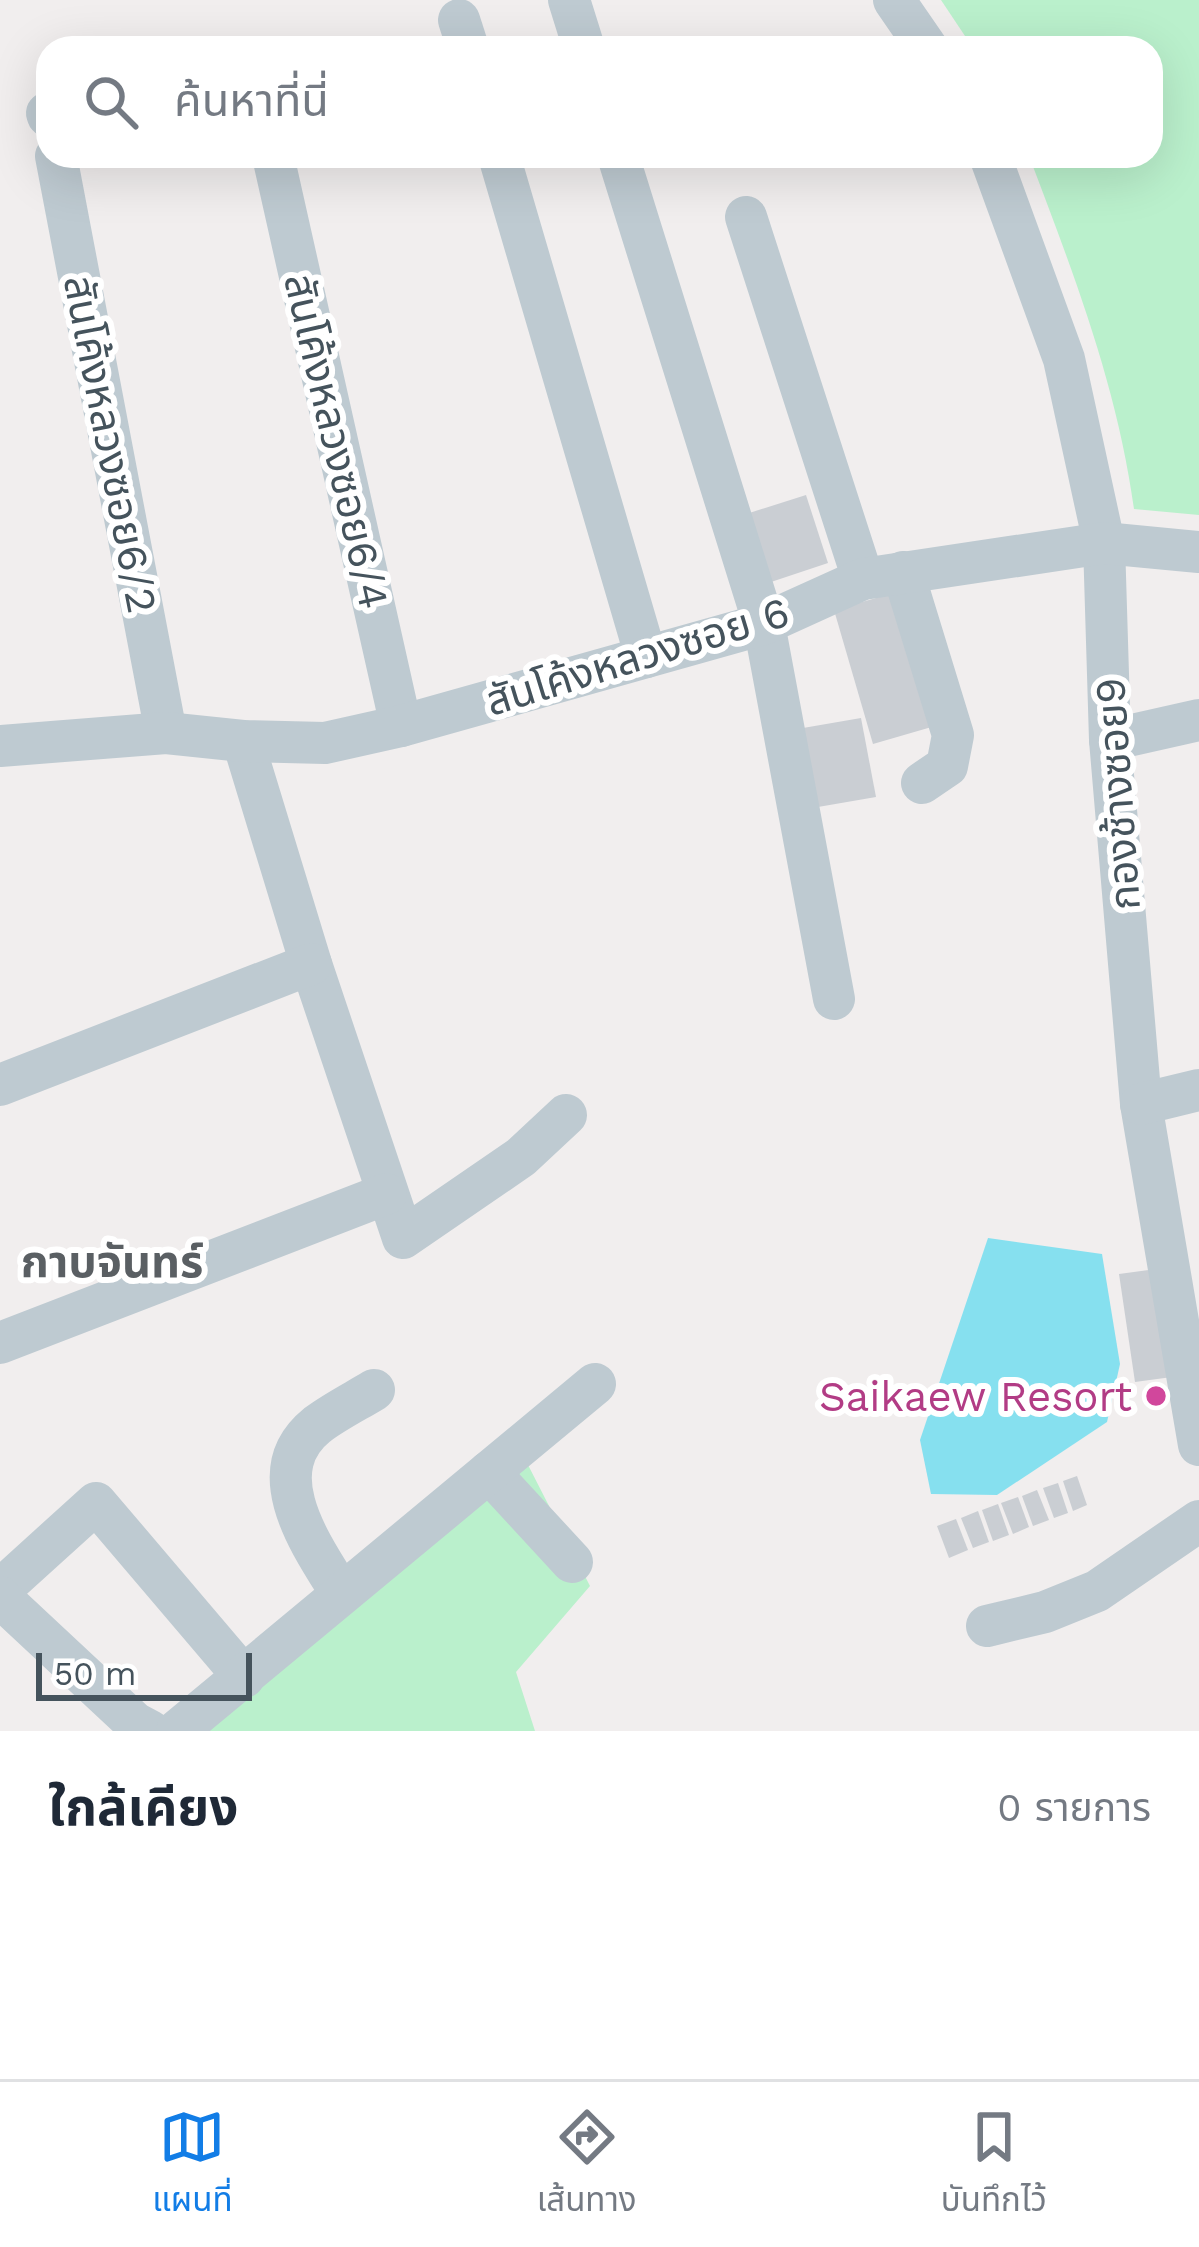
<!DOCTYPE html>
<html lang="th">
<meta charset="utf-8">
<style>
body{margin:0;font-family:"Work Sans","Noto Sans Thai",sans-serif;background:#f6f6f7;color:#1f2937}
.scale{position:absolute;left:36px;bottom:30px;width:216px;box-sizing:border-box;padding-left:12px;border:6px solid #45535c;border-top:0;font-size:33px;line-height:42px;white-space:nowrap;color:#45535c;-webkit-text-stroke:9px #fff;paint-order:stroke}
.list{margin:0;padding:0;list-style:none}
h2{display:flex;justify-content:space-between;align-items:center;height:156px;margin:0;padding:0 48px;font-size:51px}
h2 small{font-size:39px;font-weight:400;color:#747a83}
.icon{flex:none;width:66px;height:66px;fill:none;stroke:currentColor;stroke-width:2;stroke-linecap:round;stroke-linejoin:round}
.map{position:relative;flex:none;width:1199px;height:1731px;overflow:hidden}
.search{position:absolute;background:#fff;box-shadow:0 12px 48px #0002;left:36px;right:36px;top:36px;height:132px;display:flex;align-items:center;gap:30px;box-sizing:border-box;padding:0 42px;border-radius:36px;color:#747a83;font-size:45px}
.sheet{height:348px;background:#fff}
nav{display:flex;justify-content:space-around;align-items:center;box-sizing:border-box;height:168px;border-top:3px solid #e0e1e3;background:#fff;font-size:33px;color:#747a83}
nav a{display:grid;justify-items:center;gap:6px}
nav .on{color:#127de6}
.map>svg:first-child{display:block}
.green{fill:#baf0cc}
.water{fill:#86e0ef}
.building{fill:#caced3}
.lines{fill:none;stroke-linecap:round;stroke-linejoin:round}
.minor{stroke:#becad1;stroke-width:42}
.hotel-dot{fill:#d1479c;stroke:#fff;stroke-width:4.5}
.labels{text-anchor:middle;stroke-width:12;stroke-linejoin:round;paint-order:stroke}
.street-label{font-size:42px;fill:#45535c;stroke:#fff}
.hotel-label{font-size:42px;fill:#b23c85;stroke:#fff;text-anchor:end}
.neighbourhood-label{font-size:45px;font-weight:bold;fill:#5a5f63;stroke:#fff}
</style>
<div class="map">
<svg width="1199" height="1731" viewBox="0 0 1199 1731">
<rect width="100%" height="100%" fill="#f1eeee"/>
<g class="green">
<path d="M 941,0 L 1199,0 L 1199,515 L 1134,509 C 1117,385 1073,272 1029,156 L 1151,156 L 1151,48 L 973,48 Z"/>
<path d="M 526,1461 L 590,1586 L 516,1672 L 535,1731 L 204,1731 Z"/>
</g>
<path class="water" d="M 988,1238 L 1102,1254 L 1120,1364 L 1107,1422 L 997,1495 L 931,1494 L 920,1440 Z"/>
<g class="building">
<path d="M 806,495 L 828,563 L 762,585 L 740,516 Z"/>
<path d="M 897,592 L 935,726 L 873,744 L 834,610 Z"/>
<path d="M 861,718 L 876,797 L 818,807 L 803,728 Z"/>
<path d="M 1156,1269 L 1172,1377 L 1135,1382 L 1119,1274 Z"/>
<path d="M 1077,1476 L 1087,1505 L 1073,1511 L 1063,1481 Z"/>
<path d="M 1058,1483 L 1068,1513 L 1054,1518 L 1043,1488 Z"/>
<path d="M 1037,1490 L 1049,1520 L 1033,1526 L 1022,1496 Z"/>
<path d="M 1018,1497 L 1029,1527 L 1013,1534 L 1001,1503 Z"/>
<path d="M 998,1504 L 1009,1535 L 993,1541 L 982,1510 Z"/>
<path d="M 978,1511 L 989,1542 L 973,1548 L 961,1518 Z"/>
<path d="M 956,1519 L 968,1550 L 949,1558 L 937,1526 Z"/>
</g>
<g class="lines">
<g class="minor">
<path d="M 569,0 L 584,48"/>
<path d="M 894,0 L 927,48"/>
<path d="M 459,20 L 468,48"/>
<path d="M 47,113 L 48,116"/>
<path d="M 56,156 L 166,733"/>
<path d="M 273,156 L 401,726"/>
<path d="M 499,156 L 646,657"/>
<path d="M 618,156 L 764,624 L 834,999"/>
<path d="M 990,156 L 1064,359 L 1104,543 L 1110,740 L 1141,1104 L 1199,1445"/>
<path d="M 746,217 L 863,579"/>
<path d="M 903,572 L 953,735 L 947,766 L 922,783"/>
<path d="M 1110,740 L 1199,720"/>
<path d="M 243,741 L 311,964 L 403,1238 L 521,1157 L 566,1115"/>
<path d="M 0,746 L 166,733 L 243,741 L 325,743 L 401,726 L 764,624 L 863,579 L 1104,543 L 1199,552"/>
<path d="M 0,1085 L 311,964"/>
<path d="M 1141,1104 L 1199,1090"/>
<path d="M 0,1343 L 386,1194"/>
<path d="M 489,1472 L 572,1562"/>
<path d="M 0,1590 L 96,1503 L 244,1677"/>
<path d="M 341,1593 C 311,1545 259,1472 317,1425 C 334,1412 356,1401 374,1390"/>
<path d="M 0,1597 L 135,1723 L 150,1731"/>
<path d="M 987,1626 L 1045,1612 L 1097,1591 L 1199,1521"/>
<path d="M 177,1731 L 595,1384"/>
</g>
</g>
<circle class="hotel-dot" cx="1156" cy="1396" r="12"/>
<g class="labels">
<g class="street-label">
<text transform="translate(337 441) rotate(77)" y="15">สันโค้งหลวงซอย6/4</text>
<text transform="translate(111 444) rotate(79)" y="15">สันโค้งหลวงซอย6/2</text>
<text transform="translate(637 656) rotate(-17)" y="15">สันโค้งหลวงซอย 6</text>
<text transform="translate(1117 794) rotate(-94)" y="15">กองช้างซอย9</text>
</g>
<g class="hotel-label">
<text x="1132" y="1411">Saikaew Resort</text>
</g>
<g class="neighbourhood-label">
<text x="112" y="1277">กาบจันทร์</text>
</g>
</g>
</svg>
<div class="scale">50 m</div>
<div class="search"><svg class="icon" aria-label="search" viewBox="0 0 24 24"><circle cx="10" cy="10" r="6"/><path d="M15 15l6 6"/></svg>ค้นหาที่นี่</div>
</div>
<section class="sheet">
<h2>ใกล้เคียง<small>0 รายการ</small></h2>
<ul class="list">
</ul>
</section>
<nav>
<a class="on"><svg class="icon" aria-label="map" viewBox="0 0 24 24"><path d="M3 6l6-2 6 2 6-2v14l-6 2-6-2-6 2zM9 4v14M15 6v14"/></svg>แผนที่</a>
<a><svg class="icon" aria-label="directions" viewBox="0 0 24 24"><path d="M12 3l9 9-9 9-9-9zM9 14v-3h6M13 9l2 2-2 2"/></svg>เส้นทาง</a>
<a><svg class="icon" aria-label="saved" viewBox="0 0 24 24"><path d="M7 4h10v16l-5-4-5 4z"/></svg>บันทึกไว้</a>
</nav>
